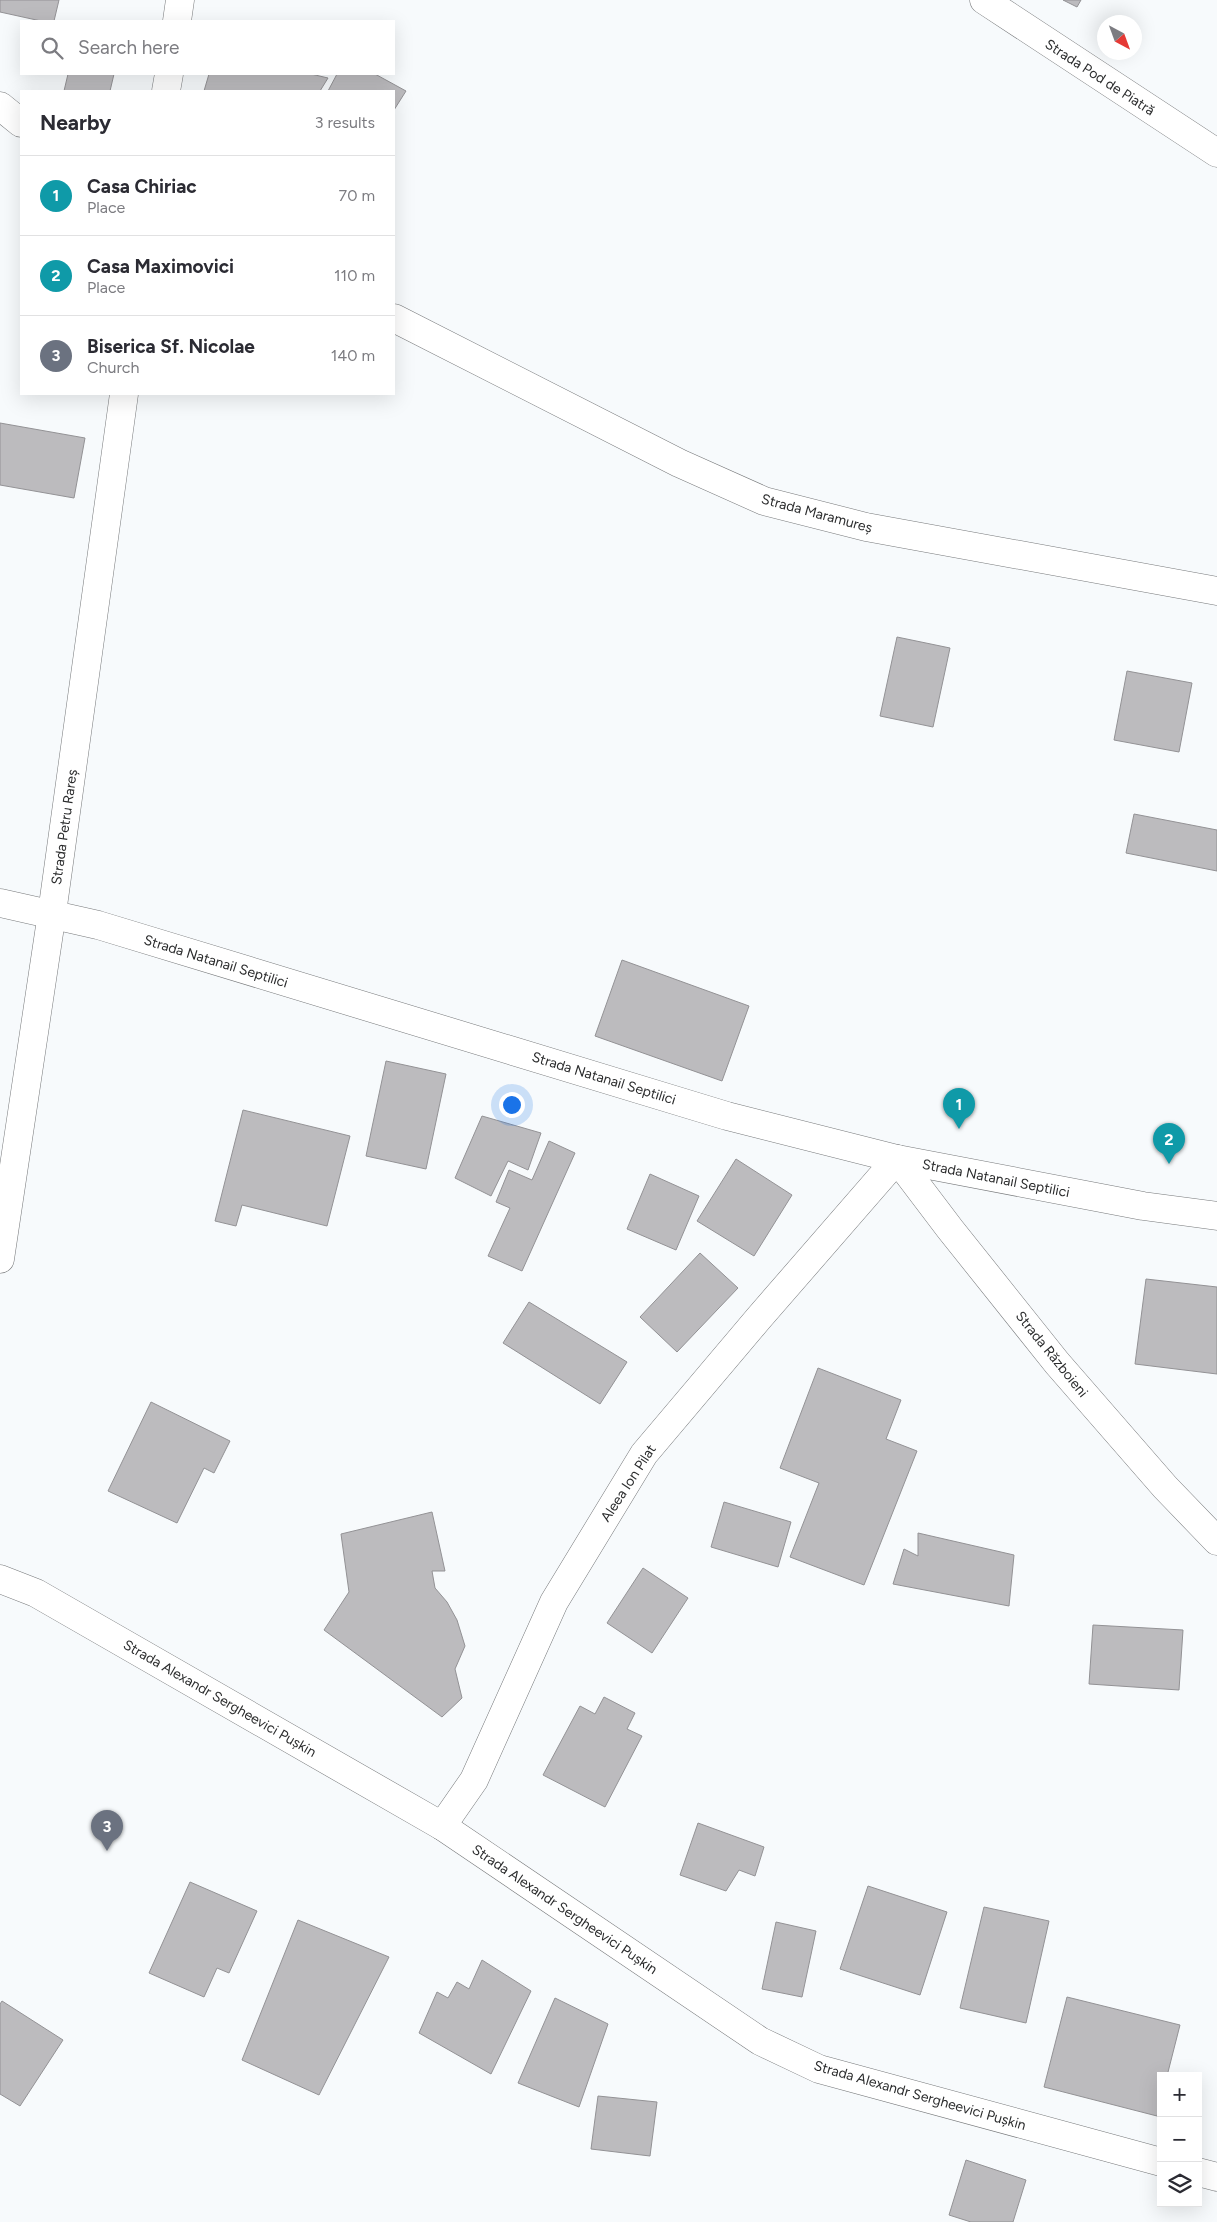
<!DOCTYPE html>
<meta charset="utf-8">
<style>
body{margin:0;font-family:Figtree,sans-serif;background:#f7f7f7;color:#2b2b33}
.controls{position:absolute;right:15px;bottom:15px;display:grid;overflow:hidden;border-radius:0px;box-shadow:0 5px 20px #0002}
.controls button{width:45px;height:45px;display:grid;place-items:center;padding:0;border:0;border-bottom:1px solid #e1e1e2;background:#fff;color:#2b2b33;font:25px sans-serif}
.compass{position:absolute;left:1097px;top:15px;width:45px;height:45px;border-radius:50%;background:#fff;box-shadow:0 5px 20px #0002;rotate:139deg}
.you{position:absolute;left:511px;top:1104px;width:18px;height:18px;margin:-12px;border:4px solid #fff;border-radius:50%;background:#1a73e8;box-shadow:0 0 0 8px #1a73e833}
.badge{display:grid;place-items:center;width:32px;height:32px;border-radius:50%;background:#7c3aed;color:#fff;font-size:16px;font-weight:700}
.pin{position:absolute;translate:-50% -41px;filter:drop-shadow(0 1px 2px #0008)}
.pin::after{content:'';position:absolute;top:26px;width:18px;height:15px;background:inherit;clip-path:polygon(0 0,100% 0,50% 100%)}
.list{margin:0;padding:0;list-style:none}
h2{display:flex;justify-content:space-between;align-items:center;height:65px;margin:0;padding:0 20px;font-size:21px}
h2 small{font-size:16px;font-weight:400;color:#7c7c81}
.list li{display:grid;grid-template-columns:32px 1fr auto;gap:15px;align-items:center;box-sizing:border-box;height:80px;padding:0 20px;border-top:1px solid #e1e1e2}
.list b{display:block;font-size:19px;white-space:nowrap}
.list p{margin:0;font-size:16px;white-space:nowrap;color:#7c7c81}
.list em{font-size:16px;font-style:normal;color:#7c7c81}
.icon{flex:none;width:28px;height:28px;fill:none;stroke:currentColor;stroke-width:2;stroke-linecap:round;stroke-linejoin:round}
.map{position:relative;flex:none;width:1217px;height:2222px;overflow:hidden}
.search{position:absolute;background:#fff;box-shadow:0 5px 20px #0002;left:20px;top:20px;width:375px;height:55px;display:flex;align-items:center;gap:12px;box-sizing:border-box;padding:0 18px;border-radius:0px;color:#7c7c81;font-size:19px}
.panel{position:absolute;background:#fff;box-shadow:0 5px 20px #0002;left:20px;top:90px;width:375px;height:305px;border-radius:0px}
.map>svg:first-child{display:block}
.building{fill:#bcbbbe;stroke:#939295}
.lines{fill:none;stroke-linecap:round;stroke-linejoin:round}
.minor-casing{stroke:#77797b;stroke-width:29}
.tertiary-casing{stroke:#77797b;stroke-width:29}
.secondary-casing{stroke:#77797b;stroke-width:29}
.minor{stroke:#fff;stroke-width:28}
.tertiary{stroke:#fff;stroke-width:28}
.secondary{stroke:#fff;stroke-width:28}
.labels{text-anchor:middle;stroke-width:5;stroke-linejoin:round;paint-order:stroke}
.street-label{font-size:14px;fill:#2b2c2d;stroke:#fff}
</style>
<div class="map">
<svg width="1217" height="2222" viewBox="0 0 1217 2222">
<rect width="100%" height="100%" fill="#f7fafc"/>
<g class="building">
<path d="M 0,0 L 59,0 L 54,21 L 41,21 L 0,12 Z"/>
<path d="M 1063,0 L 1081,0 L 1077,7 Z"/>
<path d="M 68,74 L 114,74 L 110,91 L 64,91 Z"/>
<path d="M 209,74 L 311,74 L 328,78 L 320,91 L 204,91 Z"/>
<path d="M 337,74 L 375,74 L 406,91 L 394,110 L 394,91 L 328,91 Z"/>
<path d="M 0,423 L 85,438 L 74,498 L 0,485 Z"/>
<path d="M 897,637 L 950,648 L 933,727 L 880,716 Z"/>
<path d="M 1127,671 L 1192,683 L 1179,752 L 1114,740 Z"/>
<path d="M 1134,814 L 1217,830 L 1217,871 L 1126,853 Z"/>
<path d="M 622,960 L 749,1006 L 722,1081 L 595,1036 Z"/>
<path d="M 386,1061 L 446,1074 L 426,1169 L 366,1156 Z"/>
<path d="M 243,1110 L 350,1136 L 327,1226 L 242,1205 L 236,1226 L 215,1221 Z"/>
<path d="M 482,1116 L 541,1133 L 528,1170 L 508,1161 L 491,1196 L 455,1178 Z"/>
<path d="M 549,1141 L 575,1153 L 522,1271 L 488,1256 L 510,1208 L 496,1202 L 509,1170 L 532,1180 Z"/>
<path d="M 736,1159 L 792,1195 L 754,1256 L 697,1221 Z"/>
<path d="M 650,1174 L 699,1196 L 676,1250 L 627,1229 Z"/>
<path d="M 700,1253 L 738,1288 L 677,1352 L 640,1317 Z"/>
<path d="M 1146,1279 L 1217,1287 L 1217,1374 L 1135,1364 Z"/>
<path d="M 529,1302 L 627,1362 L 600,1404 L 503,1343 Z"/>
<path d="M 818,1368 L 901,1400 L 886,1439 L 917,1451 L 864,1585 L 790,1557 L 819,1483 L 780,1468 Z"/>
<path d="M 151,1402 L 230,1441 L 214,1473 L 204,1468 L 177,1523 L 108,1491 Z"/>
<path d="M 724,1502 L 791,1522 L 778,1567 L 711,1547 Z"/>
<path d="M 432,1512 L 445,1571 L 432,1571 L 435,1588 L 447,1602 L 457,1620 L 465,1646 L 455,1669 L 462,1698 L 442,1717 L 324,1630 L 349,1592 L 341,1534 Z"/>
<path d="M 918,1533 L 1014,1555 L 1009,1606 L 893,1584 L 904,1549 L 918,1556 Z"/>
<path d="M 643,1568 L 688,1598 L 652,1653 L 607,1623 Z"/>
<path d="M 1093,1625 L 1183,1630 L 1179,1690 L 1089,1684 Z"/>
<path d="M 604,1697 L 635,1713 L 627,1729 L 642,1736 L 605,1807 L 543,1775 L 580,1706 L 595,1714 Z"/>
<path d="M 698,1823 L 764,1847 L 755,1876 L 739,1870 L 726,1891 L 680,1875 Z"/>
<path d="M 190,1882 L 257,1911 L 229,1973 L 217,1968 L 204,1997 L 149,1973 Z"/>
<path d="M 868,1886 L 947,1912 L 920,1995 L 840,1969 Z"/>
<path d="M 984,1907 L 1049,1921 L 1026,2023 L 960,2008 Z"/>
<path d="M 298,1920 L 389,1957 L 319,2095 L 242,2060 Z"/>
<path d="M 776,1922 L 816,1931 L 802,1997 L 762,1989 Z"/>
<path d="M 482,1960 L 531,1991 L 491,2074 L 419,2033 L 437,1992 L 448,1998 L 457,1982 L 469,1989 Z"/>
<path d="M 1067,1997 L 1180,2025 L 1167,2076 L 1161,2076 L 1161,2101 L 1157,2116 L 1044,2087 Z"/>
<path d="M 555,1998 L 608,2024 L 579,2107 L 518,2083 Z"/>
<path d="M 2,2001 L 63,2040 L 20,2106 L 0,2094 L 0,2004 Z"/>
<path d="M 598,2096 L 657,2102 L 650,2156 L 591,2149 Z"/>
<path d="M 966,2160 L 1026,2180 L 1013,2222 L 971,2222 L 949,2215 Z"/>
</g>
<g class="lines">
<g class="minor-casing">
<g id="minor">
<path d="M 984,0 L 1217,153"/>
<path d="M 0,106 L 21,123"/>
<path d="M 394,318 L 679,463 L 764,501 L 866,527 L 1217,591"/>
<path d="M 0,903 L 98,925 L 727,1116 L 897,1159 L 1143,1206 L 1217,1216"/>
<path d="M 442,1826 L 474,1780 L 554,1602 L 644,1454 L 758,1319 L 897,1159 L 950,1229 L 1057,1363 L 1165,1487 L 1217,1541"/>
</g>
</g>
<g class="tertiary-casing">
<g id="tertiary">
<path d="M 0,1579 L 36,1593 L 442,1826 L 760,2041 L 819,2069 L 1161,2162"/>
<path d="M 1198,2172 L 1217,2177"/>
</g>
</g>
<g class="secondary-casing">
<g id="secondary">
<path d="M 177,21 L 180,0"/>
<path d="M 166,91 L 169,74"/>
<path d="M 0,1259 L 52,913 L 124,394"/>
</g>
</g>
<use href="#minor" class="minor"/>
<use href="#tertiary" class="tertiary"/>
<use href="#secondary" class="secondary"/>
</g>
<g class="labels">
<g class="street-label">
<text transform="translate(1100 77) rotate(33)" y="5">Strada Pod de Piatră</text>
<text transform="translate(817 513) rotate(15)" y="5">Strada Maramureș</text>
<text transform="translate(64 827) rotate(-82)" y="5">Strada Petru Rareș</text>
<text transform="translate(216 961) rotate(17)" y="5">Strada Natanail Septilici</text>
<text transform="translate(604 1078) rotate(17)" y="5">Strada Natanail Septilici</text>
<text transform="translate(996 1178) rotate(11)" y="5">Strada Natanail Septilici</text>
<text transform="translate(1052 1354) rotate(51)" y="5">Strada Războieni</text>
<text transform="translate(628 1483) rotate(-57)" y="5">Aleea Ion Pilat</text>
<text transform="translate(220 1698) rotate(30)" y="5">Strada Alexandr Sergheevici Pușkin</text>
<text transform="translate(565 1909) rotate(34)" y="5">Strada Alexandr Sergheevici Pușkin</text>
<text transform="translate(920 2095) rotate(16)" y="5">Strada Alexandr Sergheevici Pușkin</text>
</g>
</g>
</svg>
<div class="controls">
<button>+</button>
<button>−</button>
<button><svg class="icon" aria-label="layers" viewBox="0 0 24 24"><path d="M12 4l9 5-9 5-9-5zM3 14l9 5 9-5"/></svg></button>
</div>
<svg class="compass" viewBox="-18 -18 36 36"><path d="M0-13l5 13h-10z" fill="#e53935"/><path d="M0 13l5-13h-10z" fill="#7c7c81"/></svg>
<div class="you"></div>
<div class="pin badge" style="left:959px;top:1129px;background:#0f9aa8">1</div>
<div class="pin badge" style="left:1169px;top:1164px;background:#0f9aa8">2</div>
<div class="pin badge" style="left:107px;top:1851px;background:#6b7280">3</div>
<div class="search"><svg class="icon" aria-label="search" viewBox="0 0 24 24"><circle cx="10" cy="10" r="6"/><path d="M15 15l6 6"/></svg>Search here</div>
<section class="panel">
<h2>Nearby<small>3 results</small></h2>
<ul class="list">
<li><span class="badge" style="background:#0f9aa8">1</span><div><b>Casa Chiriac</b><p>Place</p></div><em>70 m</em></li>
<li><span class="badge" style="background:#0f9aa8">2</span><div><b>Casa Maximovici</b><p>Place</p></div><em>110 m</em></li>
<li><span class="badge" style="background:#6b7280">3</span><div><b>Biserica Sf. Nicolae</b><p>Church</p></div><em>140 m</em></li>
</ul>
</section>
</div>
